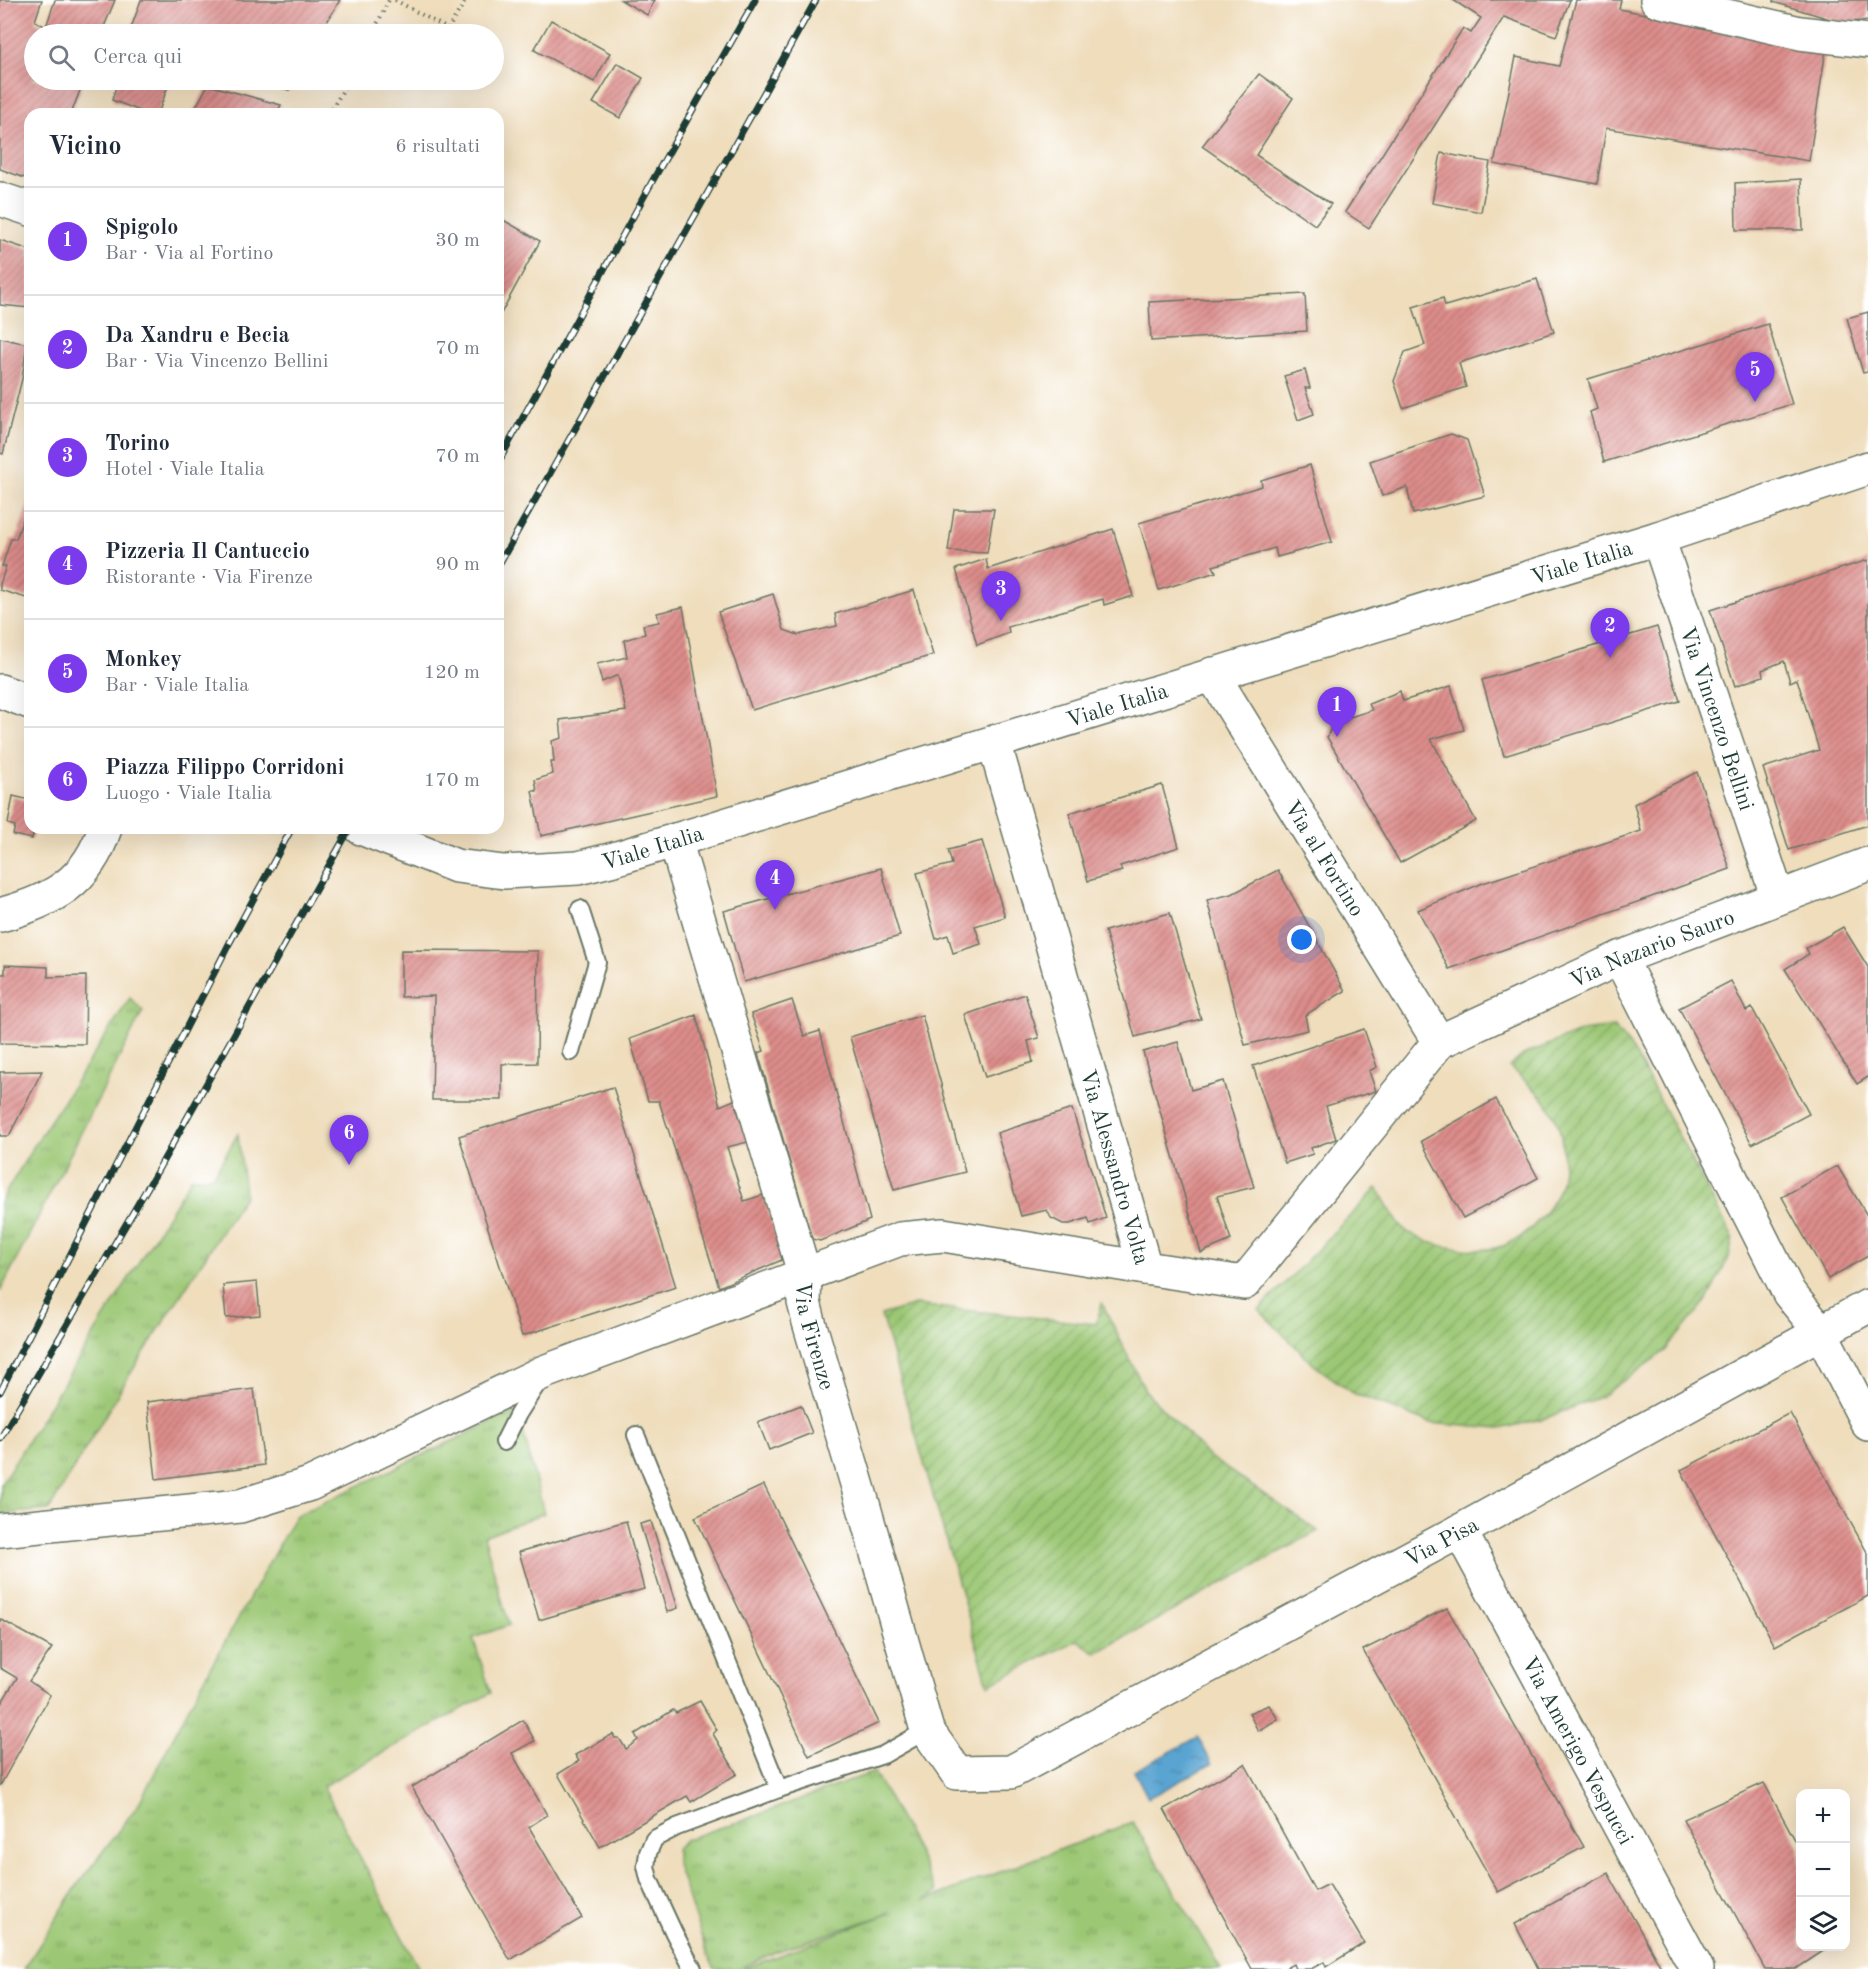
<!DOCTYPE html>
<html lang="it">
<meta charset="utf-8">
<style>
body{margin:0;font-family:"Old Standard TT",serif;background:#f6f6f7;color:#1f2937}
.controls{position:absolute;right:18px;bottom:18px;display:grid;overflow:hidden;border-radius:12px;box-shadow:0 6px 24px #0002}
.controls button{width:54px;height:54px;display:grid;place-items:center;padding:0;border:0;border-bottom:2px solid #e0e1e3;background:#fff;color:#1f2937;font:30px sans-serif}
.you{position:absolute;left:1302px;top:940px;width:21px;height:21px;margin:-15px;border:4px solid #fff;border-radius:50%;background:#1a73e8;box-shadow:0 0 0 9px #1a73e833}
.badge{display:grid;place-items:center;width:39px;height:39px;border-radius:50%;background:#7c3aed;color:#fff;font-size:20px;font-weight:700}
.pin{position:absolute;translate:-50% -50px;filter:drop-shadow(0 2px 3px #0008)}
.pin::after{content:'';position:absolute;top:32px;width:21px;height:18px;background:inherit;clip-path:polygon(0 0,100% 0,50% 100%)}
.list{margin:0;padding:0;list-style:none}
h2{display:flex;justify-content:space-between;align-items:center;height:78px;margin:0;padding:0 24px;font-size:26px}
h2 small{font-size:20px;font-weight:400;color:#747a83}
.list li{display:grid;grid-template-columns:39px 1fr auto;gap:18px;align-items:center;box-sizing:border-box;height:108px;padding:0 24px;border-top:2px solid #e0e1e3}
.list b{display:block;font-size:22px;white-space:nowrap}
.list p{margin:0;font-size:20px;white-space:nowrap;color:#747a83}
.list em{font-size:20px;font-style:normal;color:#747a83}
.icon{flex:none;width:33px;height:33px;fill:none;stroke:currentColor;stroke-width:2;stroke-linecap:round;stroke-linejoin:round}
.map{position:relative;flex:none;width:1868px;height:1969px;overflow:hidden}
.search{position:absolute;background:#fff;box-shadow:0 6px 24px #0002;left:24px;top:24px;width:480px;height:66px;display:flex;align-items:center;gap:15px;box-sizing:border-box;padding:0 21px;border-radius:33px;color:#747a83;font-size:22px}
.panel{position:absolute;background:#fff;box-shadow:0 6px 24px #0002;left:24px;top:108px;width:480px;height:726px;border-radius:18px}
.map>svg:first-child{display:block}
.grass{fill:url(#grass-tufts);stroke:#5e8254;stroke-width:1.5}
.garden{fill:url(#garden-furrows);stroke:#5e8254;stroke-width:1.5}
.water{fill:url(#water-ripples);stroke:#3c7083;stroke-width:1.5}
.building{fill:url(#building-hatch)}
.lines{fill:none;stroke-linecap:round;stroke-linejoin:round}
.lane-casing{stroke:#687564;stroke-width:20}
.street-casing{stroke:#687564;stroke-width:36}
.secondary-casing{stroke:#687564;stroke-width:36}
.path{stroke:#687564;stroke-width:4;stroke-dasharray:1.5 4.5;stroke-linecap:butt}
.lane{stroke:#fff;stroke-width:16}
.street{stroke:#fff;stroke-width:33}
.secondary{stroke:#fff;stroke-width:33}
.rail-casing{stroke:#1f3d34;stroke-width:7}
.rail{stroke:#fff;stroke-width:4.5;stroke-dasharray:14;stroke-linecap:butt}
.labels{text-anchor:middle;stroke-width:4.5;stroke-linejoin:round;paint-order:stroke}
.street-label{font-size:22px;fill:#1f3d34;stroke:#fff}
</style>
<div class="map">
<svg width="1868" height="1969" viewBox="0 0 1868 1969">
<defs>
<pattern id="grass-tufts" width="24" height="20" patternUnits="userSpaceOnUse" patternTransform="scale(1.5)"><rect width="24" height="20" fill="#9cc875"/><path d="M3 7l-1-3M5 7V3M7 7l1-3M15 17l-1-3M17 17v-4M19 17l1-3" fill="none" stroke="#7fa461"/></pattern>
<pattern id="garden-furrows" width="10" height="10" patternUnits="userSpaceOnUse" patternTransform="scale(1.5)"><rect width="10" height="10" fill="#9cc875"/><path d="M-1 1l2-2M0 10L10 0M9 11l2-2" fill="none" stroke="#7fa461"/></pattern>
<pattern id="water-ripples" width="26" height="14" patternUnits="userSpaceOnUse" patternTransform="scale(1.5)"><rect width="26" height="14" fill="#5aa4d2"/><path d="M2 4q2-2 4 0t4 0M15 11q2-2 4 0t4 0" fill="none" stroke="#4a87ab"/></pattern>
<pattern id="building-hatch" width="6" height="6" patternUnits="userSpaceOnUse" patternTransform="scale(1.5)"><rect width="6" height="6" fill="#dd8d8b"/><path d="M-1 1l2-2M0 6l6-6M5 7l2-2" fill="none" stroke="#b37472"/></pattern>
</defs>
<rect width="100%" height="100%" fill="#fff"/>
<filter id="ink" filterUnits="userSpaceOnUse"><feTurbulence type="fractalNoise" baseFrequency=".0167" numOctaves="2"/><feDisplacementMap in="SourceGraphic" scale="12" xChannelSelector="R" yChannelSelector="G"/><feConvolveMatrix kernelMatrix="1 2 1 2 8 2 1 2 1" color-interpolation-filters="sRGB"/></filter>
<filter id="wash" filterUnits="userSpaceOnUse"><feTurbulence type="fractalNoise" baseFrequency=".008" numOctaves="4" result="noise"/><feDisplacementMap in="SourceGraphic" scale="24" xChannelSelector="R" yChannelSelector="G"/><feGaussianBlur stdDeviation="1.35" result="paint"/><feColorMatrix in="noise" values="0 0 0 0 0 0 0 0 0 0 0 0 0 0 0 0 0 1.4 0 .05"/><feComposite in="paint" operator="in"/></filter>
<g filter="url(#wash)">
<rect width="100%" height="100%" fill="#efddbc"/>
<g class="grass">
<path d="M 130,998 L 143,1011 L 0,1292 L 0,1202 L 32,1149 Z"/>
<path d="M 238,1134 L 245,1195 L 125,1382 L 49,1510 L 0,1514 L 1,1484 L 191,1178 L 213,1176 Z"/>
<path d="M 513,1412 L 523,1431 L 544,1513 L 484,1536 L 509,1625 L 473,1638 L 491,1693 L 323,1786 L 419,1969 L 24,1969 L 79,1883 L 138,1805 L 191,1703 L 295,1516 Z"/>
<path d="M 874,1772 L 911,1839 L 936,1892 L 923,1901 L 1133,1822 L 1221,1969 L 743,1969 L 890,1913 L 775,1952 L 739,1969 L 715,1969 L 708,1956 L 676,1862 L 676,1849 L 686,1839 L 744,1820 Z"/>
</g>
<g class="garden">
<path d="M 1614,1027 L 1633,1050 L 1733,1238 L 1729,1257 L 1707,1300 L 1665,1351 L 1602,1396 L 1546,1418 L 1500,1429 L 1429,1423 L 1353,1393 L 1314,1365 L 1259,1310 L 1377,1188 C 1384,1198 1396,1224 1405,1230 C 1430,1247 1482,1257 1510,1243 C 1531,1233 1557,1203 1561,1181 C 1565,1163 1563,1138 1557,1122 C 1548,1098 1527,1083 1509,1067 L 1523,1055 L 1582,1031 Z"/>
<path d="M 1102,1303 L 1145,1390 L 1208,1456 L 1318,1531 L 1096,1653 L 1077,1640 L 988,1685 L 881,1315 L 915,1305 L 1096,1324 Z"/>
</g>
<path class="water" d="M 1198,1737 L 1212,1764 L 1148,1798 L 1134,1771 Z"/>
<g id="blocks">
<g class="building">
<path d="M 0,0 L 42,0 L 35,21 L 46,27 L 55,0 L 115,0 L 101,34 L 34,34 L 34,80 L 84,80 L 71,114 L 30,114 L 30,180 L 0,169 Z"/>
<path d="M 141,0 L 340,0 L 320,34 L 129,34 Z"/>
<path d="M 621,0 L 655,0 L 647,15 Z"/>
<path d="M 1453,0 L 1570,0 L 1556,36 L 1504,17 L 1369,228 L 1345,212 L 1463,28 L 1471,33 L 1481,18 Z"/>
<path d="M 1576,0 L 1621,0 L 1619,9 L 1826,49 L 1809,161 L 1606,128 L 1597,184 L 1494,164 L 1516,57 L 1559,66 Z"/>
<path d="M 1773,0 L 1868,0 L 1868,21 L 1840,22 L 1773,2 Z"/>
<path d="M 551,20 L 610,53 L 594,82 L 534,50 Z"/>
<path d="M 617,63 L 643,78 L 620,118 L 593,103 Z"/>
<path d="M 1259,74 L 1293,98 L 1256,155 L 1331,204 L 1315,225 L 1202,146 Z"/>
<path d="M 118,80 L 170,80 L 158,114 L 148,114 L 112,100 Z"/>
<path d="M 255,80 L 295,80 L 289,90 Z"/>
<path d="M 208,85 L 281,105 L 276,114 L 192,114 Z"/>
<path d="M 1441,153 L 1490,162 L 1481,212 L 1432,203 Z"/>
<path d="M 1801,179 L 1803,230 L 1736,230 L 1735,183 Z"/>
<path d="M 498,217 L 540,241 L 498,319 Z"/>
<path d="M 0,240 L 30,250 L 30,308 L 0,305 Z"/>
<path d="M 1537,279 L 1554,332 L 1459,363 L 1466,387 L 1403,408 L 1394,381 L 1405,352 L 1425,345 L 1413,307 L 1443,298 L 1445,306 Z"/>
<path d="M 1305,294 L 1307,331 L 1151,341 L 1149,302 Z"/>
<path d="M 1868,312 L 1868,372 L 1863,373 L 1847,318 Z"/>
<path d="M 1768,324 L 1792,404 L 1604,462 L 1590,412 L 1597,409 L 1588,379 Z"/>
<path d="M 0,338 L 27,344 L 22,379 L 3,454 L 0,453 Z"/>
<path d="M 1305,370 L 1310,388 L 1305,388 L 1314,414 L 1298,420 L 1284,376 Z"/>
<path d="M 1451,434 L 1467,440 L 1485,496 L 1413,514 L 1407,487 L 1382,496 L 1370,461 Z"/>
<path d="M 1310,465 L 1332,542 L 1277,557 L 1275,548 L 1213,566 L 1216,572 L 1159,590 L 1139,523 L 1262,486 L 1261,480 Z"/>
<path d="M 30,499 L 30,593 L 26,598 L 0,590 L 0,584 L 6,566 L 2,566 L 11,539 L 16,539 Z"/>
<path d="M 954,509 L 994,509 L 987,553 L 948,551 Z"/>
<path d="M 1113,529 L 1133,596 L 1104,605 L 1103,599 L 1008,627 L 1009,633 L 977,645 L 956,569 L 986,559 L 988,569 Z"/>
<path d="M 1868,560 L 1868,825 L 1789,850 L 1763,768 L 1819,750 L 1797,679 L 1790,682 L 1784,661 L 1762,670 L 1763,676 L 1735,686 L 1710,610 Z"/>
<path d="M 914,590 L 933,655 L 752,710 L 718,612 L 773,594 L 784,630 L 798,635 L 837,626 L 835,614 Z"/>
<path d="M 683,607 L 717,796 L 541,836 L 532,791 L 537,791 L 535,780 L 553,774 L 551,762 L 554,762 L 552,741 L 562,738 L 560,720 L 626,711 L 618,675 L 602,682 L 597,664 L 627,657 L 624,640 L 645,634 L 643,625 L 659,622 L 657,613 Z"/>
<path d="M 1657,627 L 1680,701 L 1504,756 L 1482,680 Z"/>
<path d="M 1451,686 L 1464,730 L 1431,739 L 1476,821 L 1400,863 L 1327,737 L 1334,722 L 1372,710 L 1369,704 L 1400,691 L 1403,701 Z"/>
<path d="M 1697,772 L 1730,869 L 1449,969 L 1418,910 L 1483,883 L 1641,831 L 1634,804 Z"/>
<path d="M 1162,785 L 1179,847 L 1120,866 L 1122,871 L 1088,881 L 1069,813 Z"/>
<path d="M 13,796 L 30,800 L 30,828 L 35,828 L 32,839 L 13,835 L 15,826 L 8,824 Z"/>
<path d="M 982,841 L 1005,917 L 975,926 L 981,944 L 953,953 L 948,935 L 936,939 L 917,873 L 952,864 L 948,850 Z"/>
<path d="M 881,868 L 900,936 L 744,982 L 724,911 Z"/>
<path d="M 1278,870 L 1345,991 L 1305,1015 L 1308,1030 L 1245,1045 L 1207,900 L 1232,894 Z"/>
<path d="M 1170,913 L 1201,1019 L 1135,1037 L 1105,931 Z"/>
<path d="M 1843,927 L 1868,967 L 1868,1077 L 1857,1084 L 1785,969 L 1809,954 L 1806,948 Z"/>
<path d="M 401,950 L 538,951 L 537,1063 L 502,1064 L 502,1100 L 432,1100 L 434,996 L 401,997 Z"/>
<path d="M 5,965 L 48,967 L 48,977 L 86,976 L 85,1044 L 0,1043 L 0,974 L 5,974 Z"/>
<path d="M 1731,981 L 1746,1011 L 1752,1008 L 1809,1114 L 1752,1144 L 1679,1008 Z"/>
<path d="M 1025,994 L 1039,1038 L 1028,1041 L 1033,1062 L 985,1077 L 965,1015 Z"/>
<path d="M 792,1000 L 804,1036 L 820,1031 L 870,1220 L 820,1241 L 812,1239 L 758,1053 L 764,1051 L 751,1014 Z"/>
<path d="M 696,1015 L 720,1106 L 734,1100 L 748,1142 L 727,1147 L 744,1201 L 763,1195 L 784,1259 L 719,1287 L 659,1101 L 648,1101 L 630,1039 Z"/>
<path d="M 922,1015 L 965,1172 L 894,1190 L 850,1037 Z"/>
<path d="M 1364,1029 L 1377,1067 L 1369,1071 L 1376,1091 L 1326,1106 L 1336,1139 L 1311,1148 L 1313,1154 L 1285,1163 L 1253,1066 Z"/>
<path d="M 1178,1042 L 1191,1090 L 1223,1081 L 1254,1187 L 1217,1196 L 1231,1240 L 1201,1253 L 1143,1052 Z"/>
<path d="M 42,1071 L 9,1136 L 0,1136 L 0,1072 Z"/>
<path d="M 613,1087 L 676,1287 L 522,1336 L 459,1136 Z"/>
<path d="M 1496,1099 L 1538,1178 L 1463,1218 L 1421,1141 Z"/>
<path d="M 1072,1109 L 1106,1218 L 1090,1224 L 1088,1218 L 1070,1224 L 1063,1224 L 1051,1218 L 1047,1210 L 1021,1216 L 997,1133 Z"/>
<path d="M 1835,1167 L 1838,1167 L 1868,1217 L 1868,1256 L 1828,1279 L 1782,1197 Z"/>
<path d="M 257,1282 L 260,1315 L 226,1318 L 223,1285 Z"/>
<path d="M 254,1389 L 264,1465 L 156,1479 L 147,1402 Z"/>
<path d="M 801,1405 L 812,1433 L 769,1450 L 758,1422 Z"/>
<path d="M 1790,1413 L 1868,1554 L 1868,1596 L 1775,1646 L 1681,1470 Z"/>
<path d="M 764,1485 L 879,1723 L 809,1756 L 695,1517 Z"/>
<path d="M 626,1521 L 644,1589 L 539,1620 L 519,1552 Z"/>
<path d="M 651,1521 L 678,1608 L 667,1612 L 640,1524 Z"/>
<path d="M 1447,1608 L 1584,1847 L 1498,1892 L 1363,1650 Z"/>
<path d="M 0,1619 L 52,1648 L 29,1681 L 50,1695 L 0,1786 L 0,1705 L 17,1678 L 0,1668 Z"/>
<path d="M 700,1701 L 717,1730 L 713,1734 L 737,1774 L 691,1802 L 687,1796 L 600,1847 L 558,1774 L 579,1761 L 575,1755 L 613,1734 L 615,1738 L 619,1738 L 626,1749 L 638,1740 L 635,1734 L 673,1710 L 676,1713 Z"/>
<path d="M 1269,1705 L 1278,1719 L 1258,1731 L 1249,1713 Z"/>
<path d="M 523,1720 L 535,1741 L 512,1753 L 547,1815 L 529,1827 L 582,1918 L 510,1960 L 412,1787 Z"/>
<path d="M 1245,1764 L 1315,1891 L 1329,1884 L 1364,1943 L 1326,1967 L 1324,1962 L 1311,1969 L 1295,1969 L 1293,1964 L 1284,1969 L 1252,1969 L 1164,1809 Z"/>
<path d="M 1764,1783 L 1800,1849 L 1800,1946 L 1831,1946 L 1796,1969 L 1765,1969 L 1683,1819 Z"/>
<path d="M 1608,1873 L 1662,1969 L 1538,1969 L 1515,1924 Z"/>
</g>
</g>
</g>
<g filter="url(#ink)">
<use href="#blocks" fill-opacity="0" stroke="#687564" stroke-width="1.5"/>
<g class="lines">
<g class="lane-casing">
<g id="lane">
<path d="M 571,1052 L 597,962 L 580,909"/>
<path d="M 636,1435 L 779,1789"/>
<path d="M 504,1442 L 518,1414 L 539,1381"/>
<path d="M 693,1969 L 674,1933 L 649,1879 L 646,1866 L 648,1853 L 654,1839 L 677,1827 L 779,1789 L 883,1755 L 927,1730"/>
</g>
</g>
<g class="street-casing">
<g id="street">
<path d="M 1657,0 L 1800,33 L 1868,41"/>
<path d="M 0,199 L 30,209"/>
<path id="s1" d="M 1658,538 L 1778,898"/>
<path id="s2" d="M 1212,674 L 1439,1042"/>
<path id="s3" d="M 994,742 L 1145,1268 L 1244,1283 L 1439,1042 L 1620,958 L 1868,864"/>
<path id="s4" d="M 675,840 L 805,1276 L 804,1302 L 809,1322 L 863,1504 L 927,1730 L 957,1773 L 1011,1772 L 1460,1531 L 1868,1306"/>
<path d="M 1620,958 L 1789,1293 L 1820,1331 L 1868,1424"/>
<path d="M 0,1530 L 240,1506 L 310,1484 L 544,1372 L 900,1239 L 943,1235 L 1145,1268"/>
<path id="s5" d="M 1460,1531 L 1697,1969"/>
</g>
</g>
<g class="secondary-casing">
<g id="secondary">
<path d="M 0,691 L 30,702"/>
<path id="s6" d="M 361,828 L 456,866 L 504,872 L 578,868 L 614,859 L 1658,538 L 1868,468"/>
<path d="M 0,915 C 52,901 88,882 105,828"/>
</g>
</g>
<g class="path">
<path d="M 395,0 L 448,29 L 466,0"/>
<path d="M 372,34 L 389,0"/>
<path d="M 329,114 L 349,80"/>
</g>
<use href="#lane" class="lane"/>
<use href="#street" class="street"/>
<use href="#secondary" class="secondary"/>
<g class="rail-casing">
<g id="rail">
<path d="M 498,463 L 653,180 L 755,0"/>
<path d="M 498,566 L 816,0"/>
<path d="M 0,1392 L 230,942 L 292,828"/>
<path d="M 0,1439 L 159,1168 L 350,828"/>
</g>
</g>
<use href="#rail" class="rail"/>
</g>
</g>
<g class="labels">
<g class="street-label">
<text dy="8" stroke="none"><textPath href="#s6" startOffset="1274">Viale Italia</textPath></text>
<text dy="8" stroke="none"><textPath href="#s6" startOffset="788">Viale Italia</textPath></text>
<text dy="8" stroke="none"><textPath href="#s1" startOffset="190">Via Vincenzo Bellini</textPath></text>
<text dy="8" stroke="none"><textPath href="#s6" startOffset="302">Viale Italia</textPath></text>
<text dy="8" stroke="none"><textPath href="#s2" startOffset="216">Via al Fortino</textPath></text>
<text dy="8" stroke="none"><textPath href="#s3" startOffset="1190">Via Nazario Sauro</textPath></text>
<text dy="8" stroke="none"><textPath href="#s3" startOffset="442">Via Alessandro Volta</textPath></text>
<text dy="8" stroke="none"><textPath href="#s4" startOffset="516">Via Firenze</textPath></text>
<text dy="8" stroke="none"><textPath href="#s4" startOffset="1521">Via Pisa</textPath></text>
<text dy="8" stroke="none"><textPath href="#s5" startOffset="249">Via Amerigo Vespucci</textPath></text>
</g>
</g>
</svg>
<div class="controls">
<button>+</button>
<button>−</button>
<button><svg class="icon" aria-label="layers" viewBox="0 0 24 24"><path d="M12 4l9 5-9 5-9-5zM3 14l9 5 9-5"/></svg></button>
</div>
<div class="you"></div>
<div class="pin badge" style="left:1337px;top:737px">1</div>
<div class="pin badge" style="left:1610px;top:658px">2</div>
<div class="pin badge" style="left:1001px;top:621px">3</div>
<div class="pin badge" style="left:775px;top:910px">4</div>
<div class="pin badge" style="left:1755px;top:402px">5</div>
<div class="pin badge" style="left:349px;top:1165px">6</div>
<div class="search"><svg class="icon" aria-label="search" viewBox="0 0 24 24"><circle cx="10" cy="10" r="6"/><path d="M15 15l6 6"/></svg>Cerca qui</div>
<section class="panel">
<h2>Vicino<small>6 risultati</small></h2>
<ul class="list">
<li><span class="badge">1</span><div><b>Spigolo</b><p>Bar · Via al Fortino</p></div><em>30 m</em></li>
<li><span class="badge">2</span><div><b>Da Xandru e Becia</b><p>Bar · Via Vincenzo Bellini</p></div><em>70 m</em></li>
<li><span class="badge">3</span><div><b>Torino</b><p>Hotel · Viale Italia</p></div><em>70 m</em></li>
<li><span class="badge">4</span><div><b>Pizzeria Il Cantuccio</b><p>Ristorante · Via Firenze</p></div><em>90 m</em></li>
<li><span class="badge">5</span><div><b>Monkey</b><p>Bar · Viale Italia</p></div><em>120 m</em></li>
<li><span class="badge">6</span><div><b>Piazza Filippo Corridoni</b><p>Luogo · Viale Italia</p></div><em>170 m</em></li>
</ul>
</section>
</div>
